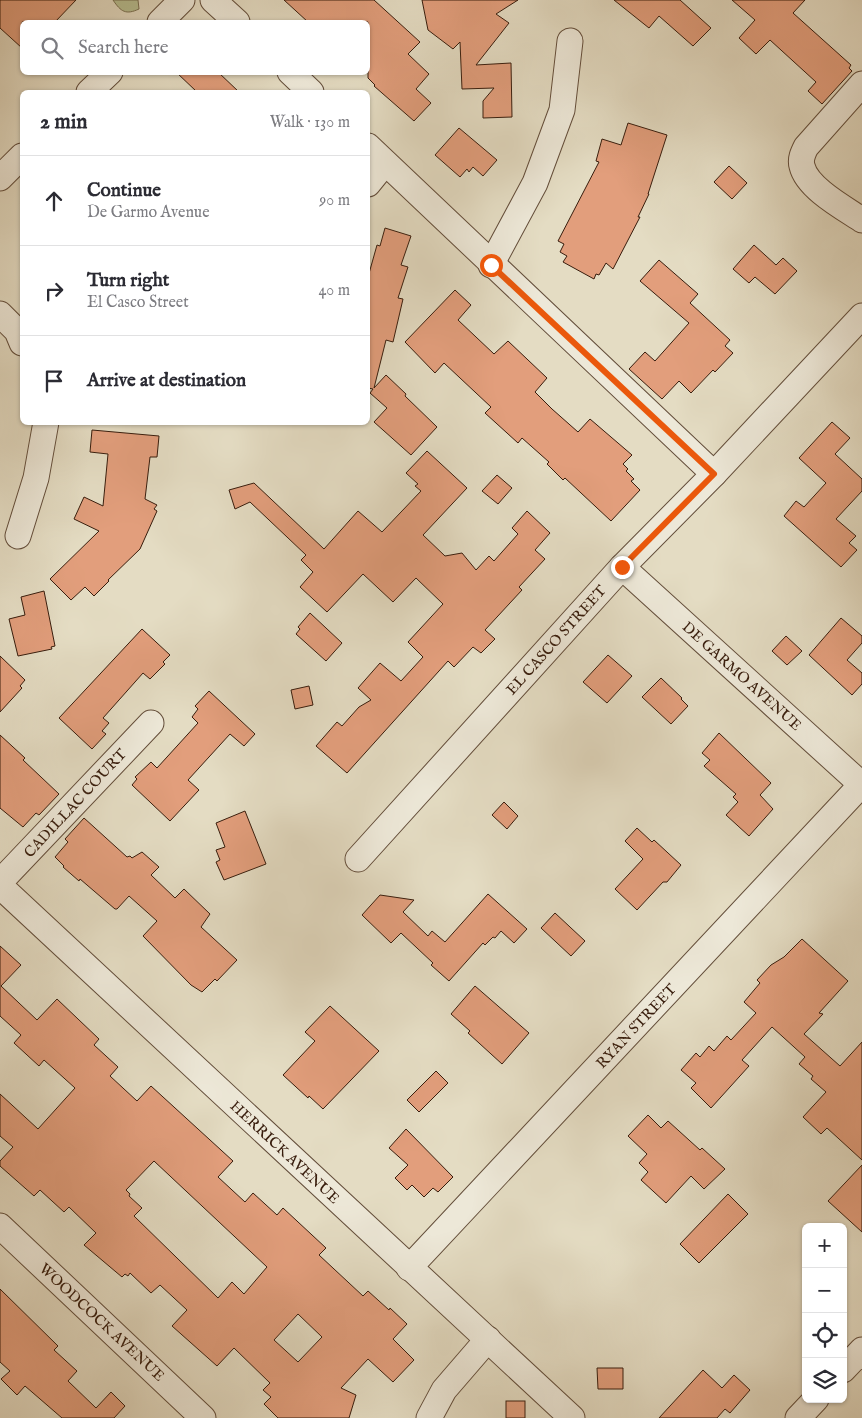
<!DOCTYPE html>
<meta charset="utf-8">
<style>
body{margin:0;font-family:"IM FELL English",serif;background:#f7f7f7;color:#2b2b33}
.controls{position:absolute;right:15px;bottom:15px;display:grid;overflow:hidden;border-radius:8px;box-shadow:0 1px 4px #0004}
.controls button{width:45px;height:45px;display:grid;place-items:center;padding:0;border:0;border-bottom:1px solid #e1e1e2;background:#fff;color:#2b2b33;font:25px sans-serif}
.stop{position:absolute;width:15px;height:15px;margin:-11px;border:4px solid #ea580c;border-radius:50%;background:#fff}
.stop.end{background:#ea580c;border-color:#fff;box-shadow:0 1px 5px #0008}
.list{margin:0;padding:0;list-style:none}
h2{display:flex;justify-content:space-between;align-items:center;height:65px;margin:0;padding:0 20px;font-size:21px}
h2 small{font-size:16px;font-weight:400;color:#7c7c81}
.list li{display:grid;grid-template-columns:32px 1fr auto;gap:15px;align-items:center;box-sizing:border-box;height:90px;padding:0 20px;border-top:1px solid #e1e1e2}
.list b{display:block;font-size:19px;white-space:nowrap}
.list p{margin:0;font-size:16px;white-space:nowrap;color:#7c7c81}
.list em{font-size:16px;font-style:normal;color:#7c7c81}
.icon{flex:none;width:28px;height:28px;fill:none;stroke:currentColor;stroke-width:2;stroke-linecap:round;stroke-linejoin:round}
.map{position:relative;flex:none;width:862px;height:1418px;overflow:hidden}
.search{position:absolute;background:#fff;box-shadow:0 1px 4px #0004;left:20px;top:20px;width:350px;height:55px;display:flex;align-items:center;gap:12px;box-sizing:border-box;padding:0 18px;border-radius:8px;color:#7c7c81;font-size:19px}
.panel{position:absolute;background:#fff;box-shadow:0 1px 4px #0004;left:20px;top:90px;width:350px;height:335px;border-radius:8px}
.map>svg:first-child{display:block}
.green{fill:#b7bf92;stroke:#786e50}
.building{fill:#e29e7c;stroke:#381d0d;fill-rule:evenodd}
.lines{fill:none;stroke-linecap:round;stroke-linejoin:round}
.minor-casing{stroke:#634d3a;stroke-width:27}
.minor{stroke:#ede8d8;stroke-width:25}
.route{stroke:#ea580c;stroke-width:6}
.labels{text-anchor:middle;stroke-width:5;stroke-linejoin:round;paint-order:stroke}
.street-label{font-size:15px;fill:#381d0d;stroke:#ede8d8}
</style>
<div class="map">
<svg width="862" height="1418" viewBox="0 0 862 1418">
<rect width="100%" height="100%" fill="#e4dcc3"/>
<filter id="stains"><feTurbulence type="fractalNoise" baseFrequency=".004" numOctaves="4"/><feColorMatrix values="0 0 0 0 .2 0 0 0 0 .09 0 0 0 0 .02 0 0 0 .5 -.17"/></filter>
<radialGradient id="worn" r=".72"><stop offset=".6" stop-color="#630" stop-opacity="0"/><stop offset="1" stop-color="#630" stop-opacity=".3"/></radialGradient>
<path class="green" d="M 113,0 L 138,0 L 139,9 C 126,15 121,12 113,0 Z"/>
<g class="building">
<path d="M 0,0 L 76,0 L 55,22 L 22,22 L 22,48 L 0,28 Z"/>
<path d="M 284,0 L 374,0 L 420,42 L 408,54 L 429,74 L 416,89 L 431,103 L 414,121 L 374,86 L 375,85 L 368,78 L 368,22 L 308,22 Z"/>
<path d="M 422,0 L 518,0 L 496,14 L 509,23 L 476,65 L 511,63 L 512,117 L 483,118 L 483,101 L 494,88 L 462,89 L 460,42 L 453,49 L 428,30 Z"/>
<path d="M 614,0 L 680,0 L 711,28 L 693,46 L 659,16 L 649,28 Z"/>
<path d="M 732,0 L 805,0 L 793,13 L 851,65 L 849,68 L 852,71 L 822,104 L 808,91 L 816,82 L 770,40 L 756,54 L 739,38 L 755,20 Z"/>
<path d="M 176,72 L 218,72 L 239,92 L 197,92 Z"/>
<path d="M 628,123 L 667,135 L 648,194 L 649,194 L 638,217 L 640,217 L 613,269 L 606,263 L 599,275 L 596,274 L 594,279 L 563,262 L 567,256 L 560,252 L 564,244 L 558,241 L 599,162 L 596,161 L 602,139 L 621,145 Z"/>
<path d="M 459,128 L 497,160 L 483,176 L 473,167 L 469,172 L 467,169 L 460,177 L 435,155 Z"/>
<path d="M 729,166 L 747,183 L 732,199 L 714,182 Z"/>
<path d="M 385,228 L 411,236 L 401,265 L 408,267 L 398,298 L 403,299 L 393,342 L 386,340 L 374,388 L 386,375 L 406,394 L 405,396 L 437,427 L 411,455 L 374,422 L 387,408 L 370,393 L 373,389 L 368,388 L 368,277 L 377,245 L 380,246 Z"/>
<path d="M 754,245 L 776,265 L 783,258 L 797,271 L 775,294 L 755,277 L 749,283 L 733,269 Z"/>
<path d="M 659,260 L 698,294 L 690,303 L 730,340 L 725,346 L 733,353 L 715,372 L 713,370 L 691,393 L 679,381 L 662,399 L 629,369 L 645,352 L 655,361 L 689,323 L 640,281 Z"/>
<path d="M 455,290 L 471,305 L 458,320 L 494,354 L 508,341 L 547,378 L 535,392 L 552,409 L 578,432 L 590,419 L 632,455 L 623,464 L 628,469 L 626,471 L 634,479 L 631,481 L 640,490 L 611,521 L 565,478 L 563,480 L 547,464 L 549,462 L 522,438 L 518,443 L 485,413 L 491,407 L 444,363 L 435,373 L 405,342 Z"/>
<path d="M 832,422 L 850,438 L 835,454 L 862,479 L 862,491 L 836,519 L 856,536 L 849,543 L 857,550 L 841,567 L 784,516 L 796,501 L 804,507 L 826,483 L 799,458 Z"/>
<path d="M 92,430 L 159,436 L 157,457 L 150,457 L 145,499 L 157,505 L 154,509 L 157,511 L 140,549 L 108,580 L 109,581 L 94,596 L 85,587 L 71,600 L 50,579 L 99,531 L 74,519 L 84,497 L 103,506 L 108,454 L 90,452 Z"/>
<path d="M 427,451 L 467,488 L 423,535 L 445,556 L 462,553 L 476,570 L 489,556 L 494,561 L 518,534 L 512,528 L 527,511 L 550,533 L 535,550 L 545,559 L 519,587 L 522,590 L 485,630 L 495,639 L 481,653 L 473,647 L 454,667 L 448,661 L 347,773 L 316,746 L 337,722 L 342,726 L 359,707 L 371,700 L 358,688 L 380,663 L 401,681 L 423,657 L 408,642 L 443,604 L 416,578 L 393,602 L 363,574 L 327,612 L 300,587 L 313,572 L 301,560 L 306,555 L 250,502 L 235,509 L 229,490 L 254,483 L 324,549 L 358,511 L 382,532 L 421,491 L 415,486 L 418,484 L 406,473 Z"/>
<path d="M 497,475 L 512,488 L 498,504 L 482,491 Z"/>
<path d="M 44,591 L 55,646 L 51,647 L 52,649 L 18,656 L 9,619 L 25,615 L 21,597 Z"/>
<path d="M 310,613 L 342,643 L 326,661 L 296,634 L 300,629 L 298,627 Z"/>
<path d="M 841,618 L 862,636 L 862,643 L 847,660 L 862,673 L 862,684 L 852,695 L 809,655 Z"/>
<path d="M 142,629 L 170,655 L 163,662 L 165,664 L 150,679 L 143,673 L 103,718 L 109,723 L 102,731 L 106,734 L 92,749 L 59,718 Z"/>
<path d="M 786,636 L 802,651 L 787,665 L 772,651 Z"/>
<path d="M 608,655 L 632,676 L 607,703 L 583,682 Z"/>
<path d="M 0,656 L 25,680 L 20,686 L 22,688 L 0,712 Z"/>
<path d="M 661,678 L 682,698 L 681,699 L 688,706 L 671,724 L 642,697 Z"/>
<path d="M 309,686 L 313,705 L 295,709 L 291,690 Z"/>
<path d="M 209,691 L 255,734 L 244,746 L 230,734 L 188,780 L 199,790 L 170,821 L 132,785 L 137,779 L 135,777 L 151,762 L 157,768 L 198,723 L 192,717 L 198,709 L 195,706 Z"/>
<path d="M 719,733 L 771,783 L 760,795 L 773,809 L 749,836 L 726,815 L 738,802 L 733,797 L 736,794 L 704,766 L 710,760 L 702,753 Z"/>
<path d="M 0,735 L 25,758 L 23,760 L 59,794 L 39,815 L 36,813 L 23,827 L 0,808 Z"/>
<path d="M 504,802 L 518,816 L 507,829 L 492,815 Z"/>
<path d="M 245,811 L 266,864 L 224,880 L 216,862 L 220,860 L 216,850 L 225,847 L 216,823 Z"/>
<path d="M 84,818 L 127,857 L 130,856 L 132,858 L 142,852 L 159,867 L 151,875 L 175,898 L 184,889 L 210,914 L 201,927 L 237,960 L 217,981 L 215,979 L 202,992 L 191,985 L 143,936 L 157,921 L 129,896 L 117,909 L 115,909 L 80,879 L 79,881 L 63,867 L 64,866 L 55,857 L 68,842 L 65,839 Z"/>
<path d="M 637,828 L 652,842 L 654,840 L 681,865 L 667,882 L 663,882 L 637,910 L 615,889 L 643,859 L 625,841 Z"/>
<path d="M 488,894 L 527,929 L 514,943 L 501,931 L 495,938 L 493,937 L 485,945 L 483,943 L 449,981 L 431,965 L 433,963 L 401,933 L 391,943 L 362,915 L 380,895 L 414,900 L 403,912 L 428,936 L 432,931 L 445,942 Z"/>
<path d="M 555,913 L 585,941 L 571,956 L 541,928 Z"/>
<path d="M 802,939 L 848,981 L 819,1013 L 823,1014 L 804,1034 L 840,1066 L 862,1042 L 862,1160 L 827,1128 L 821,1134 L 803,1117 L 826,1092 L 811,1079 L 813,1076 L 799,1064 L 805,1057 L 772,1027 L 742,1060 L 749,1066 L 711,1108 L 691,1088 L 696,1083 L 681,1070 L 696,1053 L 700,1057 L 709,1046 L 714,1051 L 727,1036 L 731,1040 L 756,1013 L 744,1002 L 760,983 L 757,980 L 771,965 L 784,957 Z"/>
<path d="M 0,946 L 21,965 L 1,986 L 37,1020 L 57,999 L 99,1039 L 94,1045 L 118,1067 L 110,1076 L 137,1101 L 151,1086 L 233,1161 L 218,1177 L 245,1202 L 253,1193 L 277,1215 L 283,1208 L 326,1248 L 319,1255 L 363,1296 L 368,1291 L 389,1310 L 390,1308 L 407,1324 L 393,1339 L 414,1360 L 393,1382 L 368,1359 L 341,1388 L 356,1395 L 349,1418 L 278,1418 L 264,1404 L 271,1397 L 263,1390 L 270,1383 L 234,1348 L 217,1366 L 172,1326 L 187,1310 L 160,1285 L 151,1293 L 130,1273 L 128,1276 L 125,1274 L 122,1277 L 84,1245 L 96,1233 L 69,1207 L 64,1212 L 40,1190 L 34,1196 L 0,1166 L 0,1161 L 13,1147 L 0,1136 L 0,1094 L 38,1129 L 75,1088 L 44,1060 L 39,1066 L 14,1043 L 21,1035 L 0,1016 ZM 154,1161 L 267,1267 L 244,1294 L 232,1282 L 218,1298 L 134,1216 L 142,1208 L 129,1196 L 130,1194 L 126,1190 ZM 298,1314 L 322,1337 L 298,1362 L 274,1340 Z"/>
<path d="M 475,986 L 529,1033 L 502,1064 L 468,1033 L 470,1031 L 451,1014 Z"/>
<path d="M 330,1006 L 379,1051 L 323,1109 L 309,1096 L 308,1098 L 283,1075 L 315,1041 L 305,1032 Z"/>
<path d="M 436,1071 L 448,1083 L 419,1112 L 407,1100 Z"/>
<path d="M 648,1115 L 661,1128 L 668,1121 L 700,1150 L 702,1148 L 725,1169 L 704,1189 L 691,1176 L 666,1203 L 641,1180 L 648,1172 L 639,1163 L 647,1154 L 628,1136 Z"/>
<path d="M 406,1129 L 453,1177 L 438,1192 L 433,1188 L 424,1197 L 412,1185 L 407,1190 L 395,1178 L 408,1165 L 389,1148 Z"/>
<path d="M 862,1165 L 862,1232 L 828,1201 Z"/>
<path d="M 728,1194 L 748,1214 L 699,1263 L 680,1244 Z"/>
<path d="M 0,1289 L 58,1346 L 54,1350 L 77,1371 L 68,1381 L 96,1408 L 111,1392 L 125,1406 L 114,1418 L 62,1418 L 25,1386 L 17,1395 L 1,1379 L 10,1371 L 0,1362 Z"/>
<path d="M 597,1368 L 623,1368 L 623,1389 L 598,1389 Z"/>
<path d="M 703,1370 L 722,1388 L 734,1375 L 750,1390 L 730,1413 L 725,1409 L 717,1418 L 659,1418 Z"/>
<rect x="506" y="1401" width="19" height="17"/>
</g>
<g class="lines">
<g class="minor-casing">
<g id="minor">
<path d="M 213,0 L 237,22"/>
<path d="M 160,22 L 182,0"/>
<path d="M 290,72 L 311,92"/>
<path d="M 862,84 L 806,147 C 803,153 800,159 802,166 C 807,188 844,208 862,220"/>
<path d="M 89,92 L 110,72"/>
<path d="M 368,146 L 714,474"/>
<path d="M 0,178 L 22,156"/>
<path d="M 368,184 L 385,163"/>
<path d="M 491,265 L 535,183 L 562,110 L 570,41"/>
<path d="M 0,314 L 17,331 L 22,343"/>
<path d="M 18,536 L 36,478 L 46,422"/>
<path d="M 622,567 L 862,785"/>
<path d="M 358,859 L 622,567 L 714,474 L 862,316"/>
<path d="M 0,882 L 151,723"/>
<path d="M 0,886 L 572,1418"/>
<path d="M 0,1226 L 203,1418"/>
<path d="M 409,1268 L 862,784"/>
<path d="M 843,1370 L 862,1350"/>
<path d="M 429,1418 L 444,1390 L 488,1339"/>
<path d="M 798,1418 L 816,1399"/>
</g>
</g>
<use href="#minor" class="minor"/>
</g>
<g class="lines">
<path class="route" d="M 491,265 L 714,474 L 622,567"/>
</g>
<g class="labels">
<g class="street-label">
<text transform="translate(556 640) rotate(-48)" y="5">EL CASCO STREET</text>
<text transform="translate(742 676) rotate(42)" y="5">DE GARMO AVENUE</text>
<text transform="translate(75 803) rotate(-47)" y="5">CADILLAC COURT</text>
<text transform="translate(636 1026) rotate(-47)" y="5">RYAN STREET</text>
<text transform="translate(285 1152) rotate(43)" y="5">HERRICK AVENUE</text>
<text transform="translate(102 1322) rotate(43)" y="5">WOODCOCK AVENUE</text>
</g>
</g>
<rect width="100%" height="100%" filter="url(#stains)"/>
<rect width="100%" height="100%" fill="url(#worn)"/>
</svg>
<div class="controls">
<button>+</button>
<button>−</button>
<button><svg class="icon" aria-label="locate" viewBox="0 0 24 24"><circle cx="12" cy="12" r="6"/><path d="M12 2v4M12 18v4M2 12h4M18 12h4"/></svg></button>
<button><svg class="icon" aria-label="layers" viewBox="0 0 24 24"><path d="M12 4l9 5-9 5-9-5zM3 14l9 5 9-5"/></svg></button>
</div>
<div class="stop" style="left:491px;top:265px"></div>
<div class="stop end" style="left:622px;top:567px"></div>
<div class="search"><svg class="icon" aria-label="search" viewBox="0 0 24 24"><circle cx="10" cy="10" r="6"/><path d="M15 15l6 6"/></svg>Search here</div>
<section class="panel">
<h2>2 min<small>Walk · 130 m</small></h2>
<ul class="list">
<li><svg class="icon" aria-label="ahead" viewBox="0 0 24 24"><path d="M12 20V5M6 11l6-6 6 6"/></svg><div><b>Continue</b><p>De Garmo Avenue</p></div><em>90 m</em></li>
<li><svg class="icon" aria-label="right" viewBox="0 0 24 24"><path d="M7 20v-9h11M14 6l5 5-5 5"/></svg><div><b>Turn right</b><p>El Casco Street</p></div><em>40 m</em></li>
<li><svg class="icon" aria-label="arrive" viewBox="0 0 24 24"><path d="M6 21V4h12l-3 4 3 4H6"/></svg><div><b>Arrive at destination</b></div></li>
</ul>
</section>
</div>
